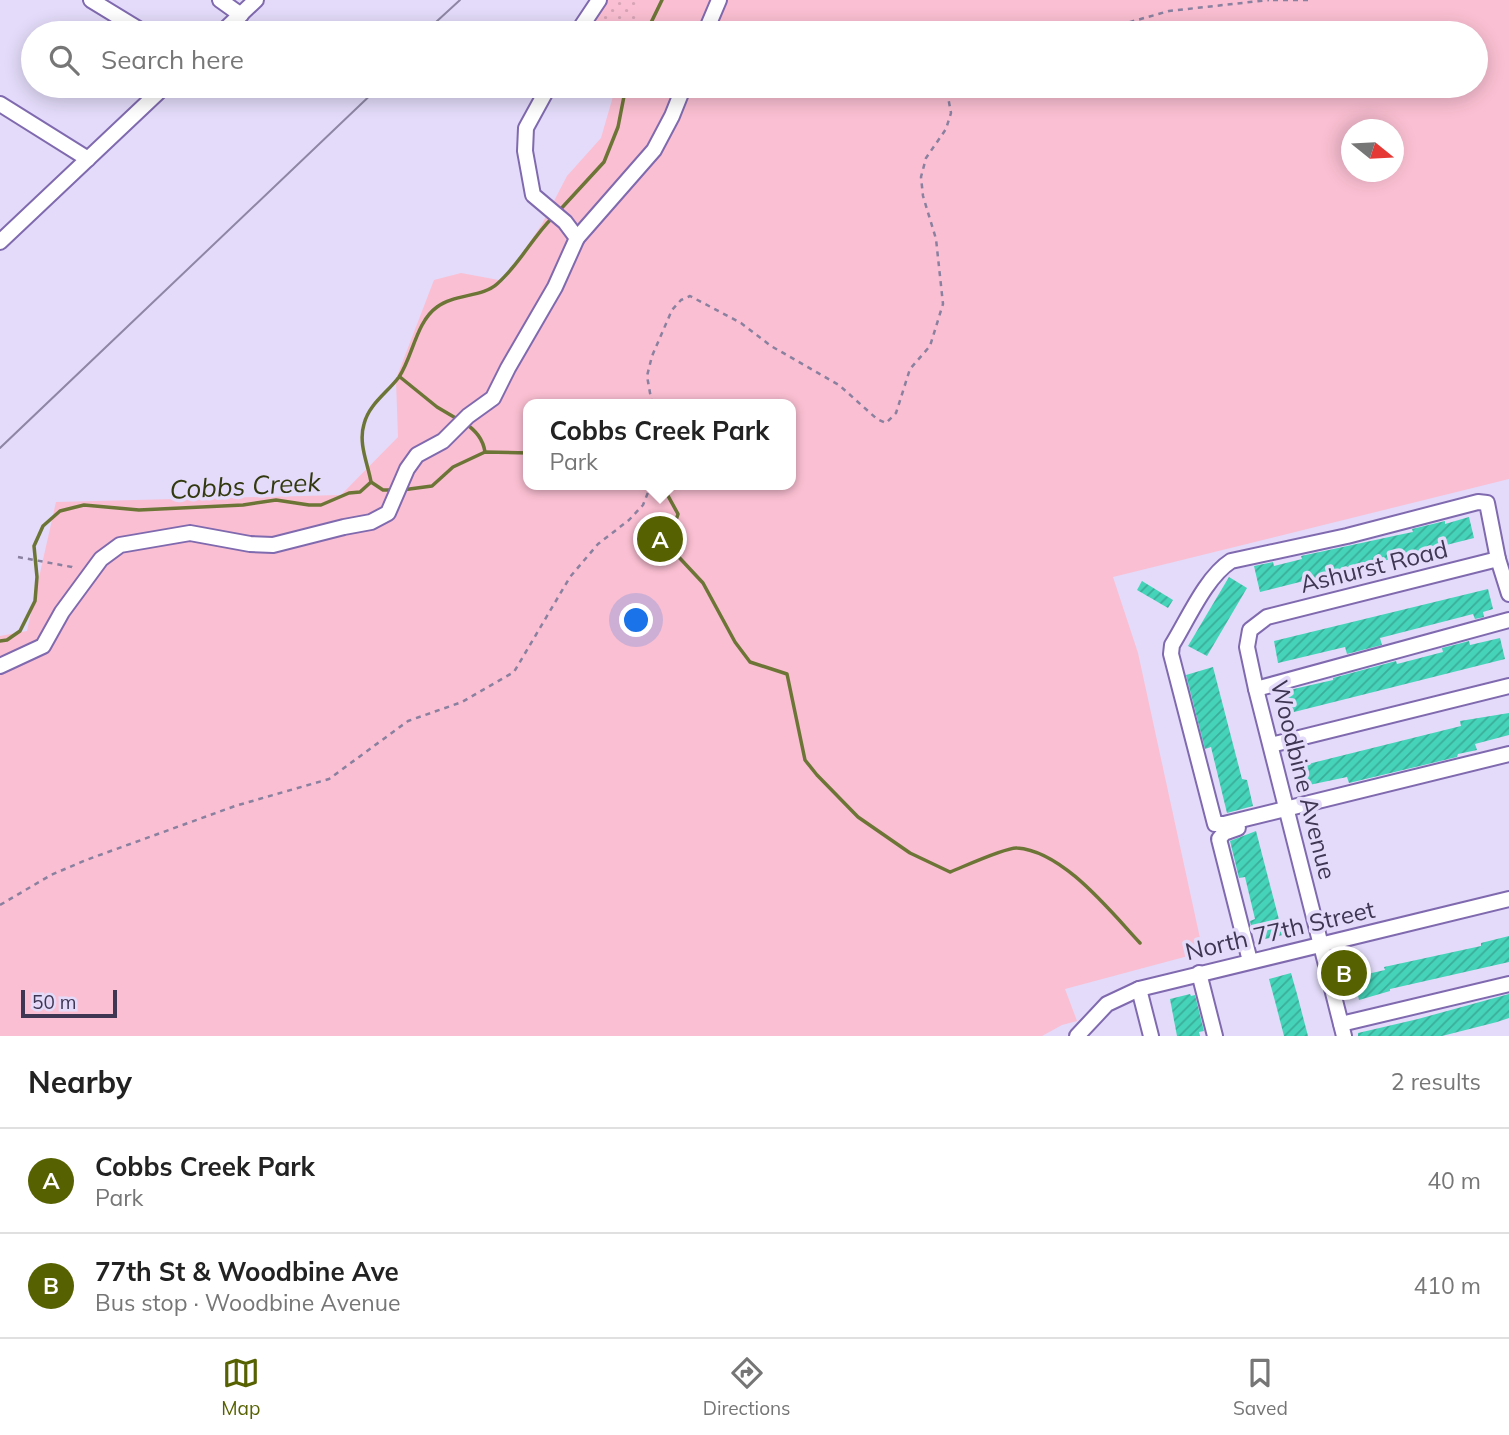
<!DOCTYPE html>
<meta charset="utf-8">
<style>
body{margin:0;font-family:Mulish,sans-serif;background:#f2f2f2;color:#222}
.compass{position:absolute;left:1341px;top:119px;width:63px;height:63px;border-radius:50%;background:#fff;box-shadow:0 4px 18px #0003;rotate:108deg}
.scale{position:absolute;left:21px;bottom:18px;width:96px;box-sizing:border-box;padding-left:7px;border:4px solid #3f3654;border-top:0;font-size:19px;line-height:24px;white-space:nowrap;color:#3f3654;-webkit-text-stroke:5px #e3dbf9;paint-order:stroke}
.you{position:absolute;left:637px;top:621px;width:24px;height:24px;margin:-18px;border:5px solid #fff;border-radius:50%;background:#1a73e8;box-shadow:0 0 0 10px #1a73e833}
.badge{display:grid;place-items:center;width:46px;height:46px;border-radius:50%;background:#566101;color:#fff;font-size:23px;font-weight:700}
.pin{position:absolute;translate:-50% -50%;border:4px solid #fff;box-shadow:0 2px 7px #0006}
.popup{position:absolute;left:523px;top:399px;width:273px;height:91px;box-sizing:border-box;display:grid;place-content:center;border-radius:14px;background:#fff;filter:drop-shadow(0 2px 5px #0005);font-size:23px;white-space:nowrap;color:#767676}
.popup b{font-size:26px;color:#222}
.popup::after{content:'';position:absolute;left:50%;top:100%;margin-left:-14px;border:14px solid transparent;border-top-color:#fff}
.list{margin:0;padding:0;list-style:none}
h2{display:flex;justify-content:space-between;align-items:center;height:91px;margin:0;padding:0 28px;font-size:30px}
h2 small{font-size:23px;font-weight:400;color:#767676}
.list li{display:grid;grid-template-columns:46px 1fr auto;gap:21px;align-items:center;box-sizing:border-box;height:105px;padding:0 28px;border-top:2px solid #e0e0e0}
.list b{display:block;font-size:26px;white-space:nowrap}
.list p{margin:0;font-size:23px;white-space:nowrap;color:#767676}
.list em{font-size:23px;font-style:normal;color:#767676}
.icon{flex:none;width:38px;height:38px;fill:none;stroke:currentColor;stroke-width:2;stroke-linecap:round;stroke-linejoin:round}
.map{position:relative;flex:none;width:1509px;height:1036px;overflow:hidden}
.search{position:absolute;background:#fff;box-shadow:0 4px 18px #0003;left:21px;right:21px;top:21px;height:77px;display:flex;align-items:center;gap:18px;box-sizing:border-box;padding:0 24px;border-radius:38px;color:#767676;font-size:26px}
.sheet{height:301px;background:#fff}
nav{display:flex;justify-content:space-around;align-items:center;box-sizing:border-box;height:98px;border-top:2px solid #e0e0e0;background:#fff;font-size:19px;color:#767676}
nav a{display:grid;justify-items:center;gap:4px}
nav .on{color:#566101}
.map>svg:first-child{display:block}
.grass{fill:url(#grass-dots)}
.park{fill:#fabfd2;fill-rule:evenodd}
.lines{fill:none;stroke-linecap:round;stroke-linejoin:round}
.stream{stroke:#6d7536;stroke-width:3.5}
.building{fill:url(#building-hatch)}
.minor-casing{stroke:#806aaf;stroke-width:18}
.path{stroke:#89819f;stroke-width:2.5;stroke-dasharray:5 5;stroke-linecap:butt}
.minor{stroke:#fff;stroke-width:14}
.tram{stroke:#8e86a4;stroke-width:2}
.labels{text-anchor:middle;stroke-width:7;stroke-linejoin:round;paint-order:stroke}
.street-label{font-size:24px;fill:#3f3654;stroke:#e3dbf9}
.water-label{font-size:26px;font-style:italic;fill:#32390f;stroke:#e3dbf9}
</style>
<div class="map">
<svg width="1509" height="1036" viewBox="0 0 1509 1036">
<defs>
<pattern id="grass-dots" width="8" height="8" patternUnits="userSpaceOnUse" patternTransform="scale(1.75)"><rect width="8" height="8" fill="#fabfd2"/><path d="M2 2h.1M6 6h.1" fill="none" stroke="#d7a5b6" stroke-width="1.8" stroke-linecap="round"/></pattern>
<pattern id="building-hatch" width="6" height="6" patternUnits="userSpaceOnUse" patternTransform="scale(1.75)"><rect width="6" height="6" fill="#45d4b9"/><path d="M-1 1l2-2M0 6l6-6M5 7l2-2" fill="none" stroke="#3bad99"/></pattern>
</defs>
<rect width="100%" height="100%" fill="#e3dbf9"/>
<path class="grass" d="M 589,0 L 771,0 L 751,33 L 572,33 Z"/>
<path class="park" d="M 641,0 L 1509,0 L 1509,479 L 1113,577 L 1138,653 L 1203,952 L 1065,989 L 1077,1021 L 1062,1025 L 1042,1036 L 0,1036 L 0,636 L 27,631 L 56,502 L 341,495 L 398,437 L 396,379 L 434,280 L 461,273 L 504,281 L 542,224 L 567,176 L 601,138 L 616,86 L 1476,86 L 1476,33 L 632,33 ZM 1352,130 L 1394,130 L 1394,172 L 1352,172 ZM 529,404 L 791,404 L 791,485 L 529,485 Z"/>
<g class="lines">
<g class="stream">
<path d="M 646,33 L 662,0"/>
<path d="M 558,212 L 604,162 L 618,127 L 626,86"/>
<path d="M 400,377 L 437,407 L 459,420"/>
<path d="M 465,423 C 476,431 483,439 485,452"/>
<path d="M 371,482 L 383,490 L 394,490"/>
<path d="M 650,485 L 667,494 L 678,514 L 672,533 L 675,553 L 703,583 L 735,642 L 750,662 L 787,674 L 805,760 L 817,775 L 858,817 L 910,853 L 950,872 C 963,867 1006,847 1017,848 C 1063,851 1110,911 1140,943"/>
<path d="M 402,490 L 432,486 L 453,467 L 485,452 L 529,453"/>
<path d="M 0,641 L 7,640 L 20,631 L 35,601 L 37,577 L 34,546 L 43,526 L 60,511 L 84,505 L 139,510 L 243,505 L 276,500 L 309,505 L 321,505 L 349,493 L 360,492 L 371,482 C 368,464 358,444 364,424 C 369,404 387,393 399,377 C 413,356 416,322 437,307 C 454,294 483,297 497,284 C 519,265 532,238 552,218"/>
</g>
</g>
<g class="building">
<path d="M 1469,517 L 1474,538 L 1260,592 L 1254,566 L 1273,562 L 1274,566 L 1302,559 L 1301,556 L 1403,534 L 1413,532 L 1412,529 L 1445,521 L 1445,524 Z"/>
<path d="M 1229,577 L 1247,588 L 1207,656 L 1188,646 Z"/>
<path d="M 1142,581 L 1173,600 L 1168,608 L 1137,590 Z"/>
<path d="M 1488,589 L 1493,609 L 1483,612 L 1484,617 L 1475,619 L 1473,614 L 1380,638 L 1382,645 L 1347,654 L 1345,647 L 1278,663 L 1274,641 Z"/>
<path d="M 1500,638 L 1505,659 L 1290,713 L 1285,691 L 1333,680 L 1333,678 L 1396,661 L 1397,664 L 1443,652 L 1442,648 L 1454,645 L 1469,641 L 1470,645 Z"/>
<path d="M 1213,667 L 1242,779 L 1247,780 L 1253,806 L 1227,813 L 1211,747 L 1205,749 L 1186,675 Z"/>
<path d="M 1509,713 L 1509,735 L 1475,744 L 1477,750 L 1458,754 L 1457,757 L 1349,783 L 1347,777 L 1309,785 L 1304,765 L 1461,726 L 1460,721 Z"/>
<path d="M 1256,831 L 1283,935 L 1260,940 L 1258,930 L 1252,931 L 1250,921 L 1255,919 L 1245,877 L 1239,878 L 1230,841 Z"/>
<path d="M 1509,936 L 1509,962 L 1390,989 L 1390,991 L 1359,1000 L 1354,977 L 1385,970 L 1384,967 L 1481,946 L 1481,943 Z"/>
<path d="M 1291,973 L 1297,994 L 1308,1036 L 1284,1036 L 1276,1005 L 1269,979 Z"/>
<path d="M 1190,994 L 1191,996 L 1195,995 L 1204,1031 L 1199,1032 L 1200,1036 L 1177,1036 L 1170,999 Z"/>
<path d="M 1509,994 L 1509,1018 L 1497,1022 L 1442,1036 L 1358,1036 L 1358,1033 L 1418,1019 Z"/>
</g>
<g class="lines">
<g class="minor-casing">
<g id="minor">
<path d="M 91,0 L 145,33"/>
<path d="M 220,0 L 241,15"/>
<path d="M 221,33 L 256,0"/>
<path d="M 577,33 L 599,0"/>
<path d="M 705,33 L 719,0"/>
<path d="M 0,104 L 88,159"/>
<path d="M 577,238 L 654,150 L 672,116 L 684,86"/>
<path d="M 0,242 L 165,86"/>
<path d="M 1509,594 L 1498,559 L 1487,503 L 1478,502 L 1347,536 L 1231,561 C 1206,577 1188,619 1172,645 L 1171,654 L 1215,824 L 1224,824 L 1509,754"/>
<path d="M 0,666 L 43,646 L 62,612 L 101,559 L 120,545 L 190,533 L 250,544 L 273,545 L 344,527 L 371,522 L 388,513 L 407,469 L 417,455 L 443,441 L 468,416 L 493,398 L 508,368 L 555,287 L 577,238 L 565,222 L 533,195 L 525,151 L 526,128 L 549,86"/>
<path d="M 1256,689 L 1509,620"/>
<path d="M 1271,745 L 1509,686"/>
<path d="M 1238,828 L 1224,833 L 1219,839 L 1250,961"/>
<path d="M 1199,973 L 1215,1036"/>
<path d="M 1139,989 L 1151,1036"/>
<path d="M 1341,1024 L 1509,984"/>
<path d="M 1077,1036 L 1107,1004 L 1139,989 L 1509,899"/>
<path d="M 1344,1036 L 1256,689 L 1247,647 L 1250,630 L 1267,617 L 1498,559"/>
</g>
</g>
<g class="path">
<path d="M 1273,0 L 1312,0"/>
<path d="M 1091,33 L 1169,11 L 1269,0"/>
<path d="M 652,404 L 647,376 L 652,356 L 672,310 L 681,300 L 690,296 L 741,323 L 771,346 L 839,385 L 877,419 L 886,423 L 896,413 L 910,369 L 930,346 L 943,304 L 936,239 L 923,196 L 921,177 L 926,158 L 946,129 L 951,113 L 946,86"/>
<path d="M 18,557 L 72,567 L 76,570"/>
<path d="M 0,905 L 51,875 L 86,860 L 235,806 L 329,779 L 408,721 L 462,702 L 514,672 L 570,577 L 598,544 L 629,520 L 643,505 L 651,485"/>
</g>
<use href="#minor" class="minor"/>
<g class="tram">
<path d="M 424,33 L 460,0"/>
<path d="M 0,448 L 380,86"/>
</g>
</g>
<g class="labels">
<g class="street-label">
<text transform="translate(1374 567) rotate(-14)" y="8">Ashurst Road</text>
<text transform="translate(1303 780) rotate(76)" y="8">Woodbine Avenue</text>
<text transform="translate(1280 931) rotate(-13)" y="8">North 77th Street</text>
</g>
<g class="water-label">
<text transform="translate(245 486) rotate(-3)" y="9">Cobbs Creek</text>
</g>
</g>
</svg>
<svg class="compass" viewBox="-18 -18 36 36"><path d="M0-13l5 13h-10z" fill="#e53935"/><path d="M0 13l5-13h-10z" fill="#767676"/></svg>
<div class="scale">50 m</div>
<div class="you"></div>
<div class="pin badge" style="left:660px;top:539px">A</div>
<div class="popup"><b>Cobbs Creek Park</b>Park</div>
<div class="pin badge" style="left:1344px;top:973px">B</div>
<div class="search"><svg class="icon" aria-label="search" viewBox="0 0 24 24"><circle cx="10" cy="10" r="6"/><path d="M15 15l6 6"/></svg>Search here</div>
</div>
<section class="sheet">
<h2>Nearby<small>2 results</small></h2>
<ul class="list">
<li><span class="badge">A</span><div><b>Cobbs Creek Park</b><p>Park</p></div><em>40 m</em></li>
<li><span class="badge">B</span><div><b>77th St &amp; Woodbine Ave</b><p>Bus stop · Woodbine Avenue</p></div><em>410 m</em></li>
</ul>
</section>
<nav>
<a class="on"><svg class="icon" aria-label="map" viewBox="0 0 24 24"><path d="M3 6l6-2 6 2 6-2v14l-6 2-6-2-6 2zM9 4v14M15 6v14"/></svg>Map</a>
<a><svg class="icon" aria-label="directions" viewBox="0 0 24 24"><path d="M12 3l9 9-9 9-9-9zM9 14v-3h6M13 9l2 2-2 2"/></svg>Directions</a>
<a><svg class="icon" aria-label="saved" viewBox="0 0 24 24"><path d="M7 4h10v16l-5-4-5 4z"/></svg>Saved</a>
</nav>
